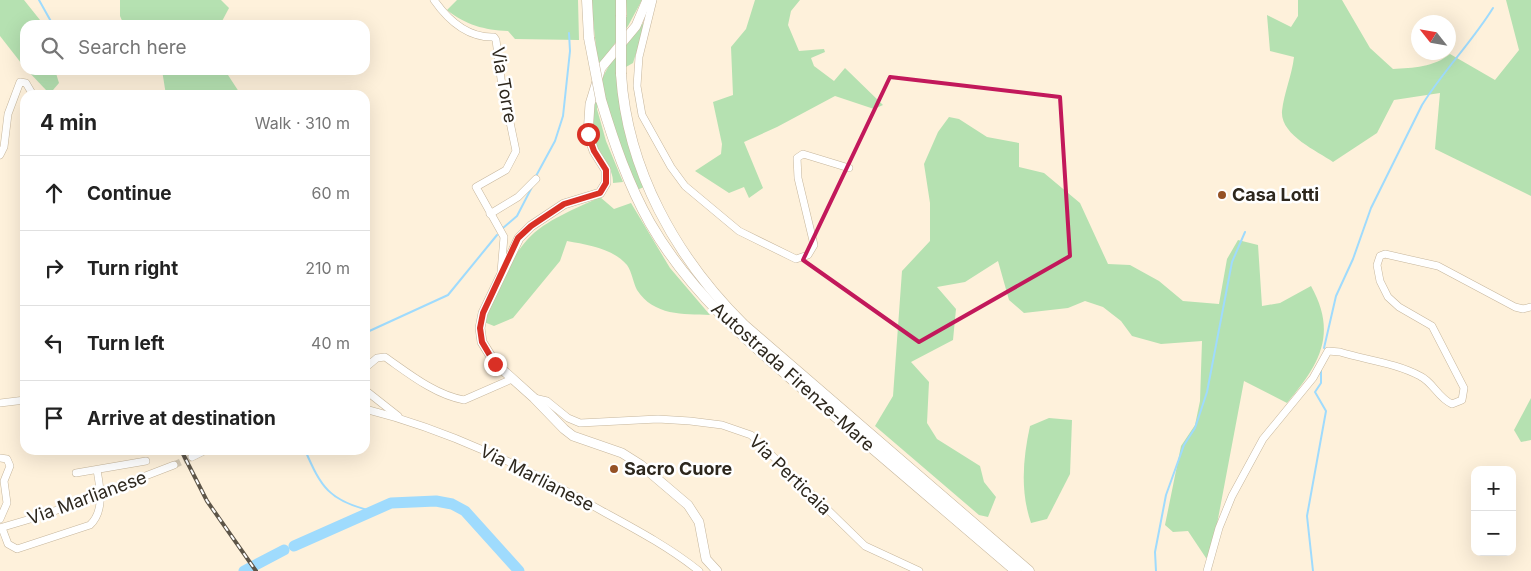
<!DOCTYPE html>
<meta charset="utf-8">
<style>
body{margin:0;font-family:Inter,sans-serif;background:#f2f2f2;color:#222}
.controls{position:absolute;right:15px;bottom:15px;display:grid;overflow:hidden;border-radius:10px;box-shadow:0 5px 20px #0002}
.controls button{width:45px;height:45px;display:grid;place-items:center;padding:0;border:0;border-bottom:1px solid #e0e0e0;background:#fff;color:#222;font:25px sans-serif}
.compass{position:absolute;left:1411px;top:15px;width:45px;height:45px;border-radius:50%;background:#fff;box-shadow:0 5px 20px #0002;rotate:301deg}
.stop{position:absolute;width:15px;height:15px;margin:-11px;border:4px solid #d93025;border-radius:50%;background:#fff}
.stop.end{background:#d93025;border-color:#fff;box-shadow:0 1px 5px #0008}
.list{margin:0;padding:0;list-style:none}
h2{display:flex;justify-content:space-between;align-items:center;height:65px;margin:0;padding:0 20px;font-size:21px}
h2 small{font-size:16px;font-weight:400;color:#767676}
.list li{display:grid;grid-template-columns:32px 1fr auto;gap:15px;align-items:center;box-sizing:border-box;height:75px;padding:0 20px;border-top:1px solid #e0e0e0}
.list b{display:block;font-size:19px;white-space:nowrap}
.list em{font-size:16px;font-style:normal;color:#767676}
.icon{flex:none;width:28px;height:28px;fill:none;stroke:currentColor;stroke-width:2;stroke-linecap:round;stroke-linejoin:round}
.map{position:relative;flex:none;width:1531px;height:571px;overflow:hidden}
.search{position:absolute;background:#fff;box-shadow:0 5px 20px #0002;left:20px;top:20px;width:350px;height:55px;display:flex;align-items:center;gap:12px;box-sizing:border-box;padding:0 18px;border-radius:15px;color:#767676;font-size:19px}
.panel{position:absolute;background:#fff;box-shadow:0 5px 20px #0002;left:20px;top:90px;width:350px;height:365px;border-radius:15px}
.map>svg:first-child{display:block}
.green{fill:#b5e1b1}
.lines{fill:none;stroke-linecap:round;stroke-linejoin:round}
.stream{stroke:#9fdbfd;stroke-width:2}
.river{stroke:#9fdbfd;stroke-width:11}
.minor-tunnel{stroke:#d4c9b5;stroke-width:7;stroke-dasharray:7 3.5;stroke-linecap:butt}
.minor-casing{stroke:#c6b69c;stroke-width:8}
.major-casing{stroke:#c6b69c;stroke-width:10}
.highway-casing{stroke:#c6b69c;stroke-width:11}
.minor{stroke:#fff;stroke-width:7}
.major{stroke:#fff;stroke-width:9}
.highway{stroke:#fff;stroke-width:10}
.rail-casing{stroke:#5d5548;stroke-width:4}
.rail{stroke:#fff;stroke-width:2;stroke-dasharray:5.5;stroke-linecap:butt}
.highway-bridge-casing{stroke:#c6b69c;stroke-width:11;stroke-linecap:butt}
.highway-bridge{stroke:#fff;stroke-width:10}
.route{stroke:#d93025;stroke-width:6}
.marked{fill:none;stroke:#c2185b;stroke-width:4;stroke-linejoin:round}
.poi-dot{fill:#955124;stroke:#fff;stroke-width:2}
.labels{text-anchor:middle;stroke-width:5;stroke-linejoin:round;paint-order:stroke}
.street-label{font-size:18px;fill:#2d271d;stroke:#fff}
.poi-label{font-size:18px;font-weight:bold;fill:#2d271d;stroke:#fff;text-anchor:start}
</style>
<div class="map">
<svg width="1531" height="571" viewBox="0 0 1531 571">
<rect width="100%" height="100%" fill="#fef1db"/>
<g class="green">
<path d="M 0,0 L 24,0 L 44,25 L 25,25 L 25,68 L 0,36 Z"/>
<path d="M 120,0 L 221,0 L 229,8 L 220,25 L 124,25 L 120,16 Z"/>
<path d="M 457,0 L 578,0 L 579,40 L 515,39 L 508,31 C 484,30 466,25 447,10 Z"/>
<path d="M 591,0 L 617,0 L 618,17 L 627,17 L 626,0 L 642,0 L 628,26 L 598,66 Z"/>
<path d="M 755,0 L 800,0 L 791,11 L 788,25 L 799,51 L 824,49 L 825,52 L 811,58 L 814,66 L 834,81 L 845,68 L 883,105 L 874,109 L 835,96 L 777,127 L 744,142 L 763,188 L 749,198 L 744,187 L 729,193 L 695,171 L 721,154 L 722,144 L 713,102 L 733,95 L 731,47 L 746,29 Z"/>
<path d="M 1298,0 L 1342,0 L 1370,48 L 1393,69 C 1413,68 1434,67 1450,54 L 1495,80 L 1519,50 L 1506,0 L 1531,0 L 1531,196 L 1435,149 L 1440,93 L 1394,100 L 1377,133 L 1333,162 C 1317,151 1280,135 1282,111 C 1284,93 1292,75 1294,57 L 1270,51 L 1267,15 L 1291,27 L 1298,16 Z"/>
<path d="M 647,19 L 633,63 L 617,72 L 627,136 L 644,187 L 637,190 L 626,164 L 602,88 L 597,109 L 606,141 L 623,182 L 613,183 C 614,167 598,156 594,142 C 591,134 593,126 593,119 C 595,74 619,50 647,19 Z"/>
<path d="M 27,70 L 55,70 L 59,83 L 53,90 L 46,90 Z"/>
<path d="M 162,70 L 228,70 L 228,75 L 241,95 L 166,95 Z"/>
<path d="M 949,117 L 959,119 L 987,137 L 1019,143 L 1019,167 L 1044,173 L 1080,203 L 1108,264 L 1130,265 L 1159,281 L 1183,301 L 1219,304 L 1227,259 L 1238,240 L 1258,245 L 1262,306 L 1280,303 L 1311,286 C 1338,334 1319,365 1287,403 L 1244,381 L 1211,556 L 1206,558 L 1188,531 L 1173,532 L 1165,525 L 1181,446 L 1195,425 L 1200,401 L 1202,341 L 1161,344 L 1132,336 L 1121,321 L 1103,307 L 1085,301 L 1068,308 L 1024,313 L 1009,300 L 998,261 L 965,282 L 937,287 L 956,309 L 953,340 L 911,362 L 929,382 L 927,423 L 937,439 L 980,466 L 984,482 L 996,497 L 988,517 L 979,515 L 875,426 L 893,396 L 902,271 L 930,241 L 930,203 L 924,164 L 938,132 Z"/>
<path d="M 600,197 L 614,209 L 631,203 L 670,268 L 710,315 C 683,314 654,316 637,290 C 633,282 632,272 627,265 C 612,248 588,245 567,241 L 560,261 L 513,318 L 494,326 L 484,322 C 496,296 507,262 527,240 C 546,219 576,209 600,197 Z"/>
<path d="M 1531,398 L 1531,440 L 1521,442 L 1514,430 Z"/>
<path d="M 1049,418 L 1072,420 L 1070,474 L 1047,519 L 1031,523 C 1020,491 1023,458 1030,426 Z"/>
</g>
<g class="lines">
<g class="stream">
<path d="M 39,0 L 53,25"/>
<path d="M 536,176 L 555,141 L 563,116 L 570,51 L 569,33"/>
<path d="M 503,228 L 517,216 L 532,187"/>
<path d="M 365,333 L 448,295 L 497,235"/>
<path d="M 1324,348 L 1336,296 L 1353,259 L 1371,208 L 1422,105 C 1443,71 1472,42 1493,8"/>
<path d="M 305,450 C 321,487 329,501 372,511"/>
<path d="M 1156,571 L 1155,552 L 1166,495 L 1184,445 L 1195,428 L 1207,392 L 1232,262 L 1245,232"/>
<path d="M 1313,571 L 1307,516 L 1326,411 L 1315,392 L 1321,383 L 1321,369"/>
</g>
<g class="river">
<path d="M 294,546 L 391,503 L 436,501 L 452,504 L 465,511 L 519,571"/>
<path d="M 244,571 L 284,550"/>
</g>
<path class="minor-tunnel" d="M 174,465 L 192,457"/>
<g class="minor-casing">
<g id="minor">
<path d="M 434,0 C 448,20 468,38 494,37 L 496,40 L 501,79 L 516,151 L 506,170 L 476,187 L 504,237 L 501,272"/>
<path d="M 653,0 L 639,57 L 637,86 L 642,115 L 671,167 L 685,186 L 739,231 L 796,259 L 808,255 L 814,245 L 798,178 L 797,158 L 803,154 L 849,168"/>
<path d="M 0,155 L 4,147 L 8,114 L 20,82 L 26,83 L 33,95"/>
<path d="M 490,214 L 518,197 L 536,179"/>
<path d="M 365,368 L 377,358 L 385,357 C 408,373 435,395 464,400 L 512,379"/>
<path d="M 365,390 L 398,416"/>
<path d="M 534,398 L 547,401 L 568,418 L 580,423 L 658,419 L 690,421 L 722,425 L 751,435 L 865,546 L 919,571"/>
<path d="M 0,403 L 25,400"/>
<path d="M 365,409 C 449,430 527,468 602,511 C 635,529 669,547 699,571"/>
<path d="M 192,457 L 206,450"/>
<path d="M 0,458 L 7,459 L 10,466 L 4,481 L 7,503 L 0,519"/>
<path d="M 76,473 L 146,461"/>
<path d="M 0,528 L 44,515 L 174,465"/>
<path d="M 2,528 L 8,544 L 17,549 L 90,525 C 105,511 100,487 97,470"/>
<path d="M 1207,571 L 1219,528 L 1232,496 L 1263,439 L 1313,378 L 1328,351 L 1340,352 C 1366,360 1396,363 1420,376 C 1433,382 1438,398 1452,404 L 1462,400 L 1464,388 L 1432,326 L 1399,307 L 1388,297 L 1380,281 L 1377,265 L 1380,256 L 1385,254 L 1438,266 L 1515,307 L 1523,309 L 1531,307"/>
</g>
</g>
<g class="major-casing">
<path id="major" d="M 647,0 L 636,26 L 601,68 L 590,104 L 588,134 L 594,151 L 606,170 L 606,183 L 600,193 L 564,204 L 531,226 L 519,238 L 483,313 L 480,328 L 482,342 L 495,363 L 534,398 L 564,429 L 573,436 L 622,453 L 641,465 L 688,505 L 699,522 L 706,559 L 717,571"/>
</g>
<g class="highway-casing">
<g id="highway">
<path d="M 587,0 L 589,38"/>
<path d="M 621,0 L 621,15"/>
<path d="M 621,74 C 627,170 676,258 744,325 L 1029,571"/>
<path d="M 601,100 C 614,143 628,184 650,223 C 693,298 759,351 823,406 C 887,461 952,516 1016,571"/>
</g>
</g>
<use href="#minor" class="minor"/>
<use href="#major" class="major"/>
<use href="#highway" class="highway"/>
<g class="rail-casing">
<path id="rail" d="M 181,450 L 207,501 L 256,571"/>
</g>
<use href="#rail" class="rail"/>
<g class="highway-bridge-casing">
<g id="highway-bridge">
<path d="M 621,15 L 621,74"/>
<path d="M 589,38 L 601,100"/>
</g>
</g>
<use href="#highway-bridge" class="highway-bridge"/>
</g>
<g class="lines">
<path class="route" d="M 495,364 L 482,342 L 480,328 L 483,313 L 518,238 L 531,226 L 564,204 L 600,193 L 606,183 L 606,170 L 594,151 L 588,134"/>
</g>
<path class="marked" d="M 890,77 L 1060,97 L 1070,256 L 919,342 L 803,260 Z"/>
<g class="poi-dot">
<circle cx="1222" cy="195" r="5"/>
<circle cx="614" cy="469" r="5"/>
</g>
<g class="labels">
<g class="street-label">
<text transform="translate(504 85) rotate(80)" y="6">Via Torre</text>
<text transform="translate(793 377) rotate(42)" y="6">Autostrada Firenze-Mare</text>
<text transform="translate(790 475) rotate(44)" y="6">Via Perticaia</text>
<text transform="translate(537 478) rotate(27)" y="6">Via Marlianese</text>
<text transform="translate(87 498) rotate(-20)" y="6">Via Marlianese</text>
</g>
<g class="poi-label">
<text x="1232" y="201">Casa Lotti</text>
<text x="624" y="475">Sacro Cuore</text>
</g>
</g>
</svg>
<div class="controls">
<button>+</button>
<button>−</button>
</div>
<svg class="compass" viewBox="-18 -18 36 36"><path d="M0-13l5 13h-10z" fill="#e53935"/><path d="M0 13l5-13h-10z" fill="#767676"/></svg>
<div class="stop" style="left:588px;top:134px"></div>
<div class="stop end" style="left:495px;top:364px"></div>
<div class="search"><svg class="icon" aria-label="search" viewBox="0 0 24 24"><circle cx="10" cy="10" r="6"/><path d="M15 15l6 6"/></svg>Search here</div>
<section class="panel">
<h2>4 min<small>Walk · 310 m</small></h2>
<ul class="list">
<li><svg class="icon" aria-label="ahead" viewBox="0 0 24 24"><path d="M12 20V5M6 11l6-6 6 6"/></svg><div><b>Continue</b></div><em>60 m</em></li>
<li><svg class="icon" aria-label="right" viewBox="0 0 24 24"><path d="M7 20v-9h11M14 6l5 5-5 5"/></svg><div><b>Turn right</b></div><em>210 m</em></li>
<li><svg class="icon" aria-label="left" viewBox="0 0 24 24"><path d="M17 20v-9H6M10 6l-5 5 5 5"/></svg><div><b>Turn left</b></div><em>40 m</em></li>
<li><svg class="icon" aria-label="arrive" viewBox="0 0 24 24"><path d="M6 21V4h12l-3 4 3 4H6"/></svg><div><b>Arrive at destination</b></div></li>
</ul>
</section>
</div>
